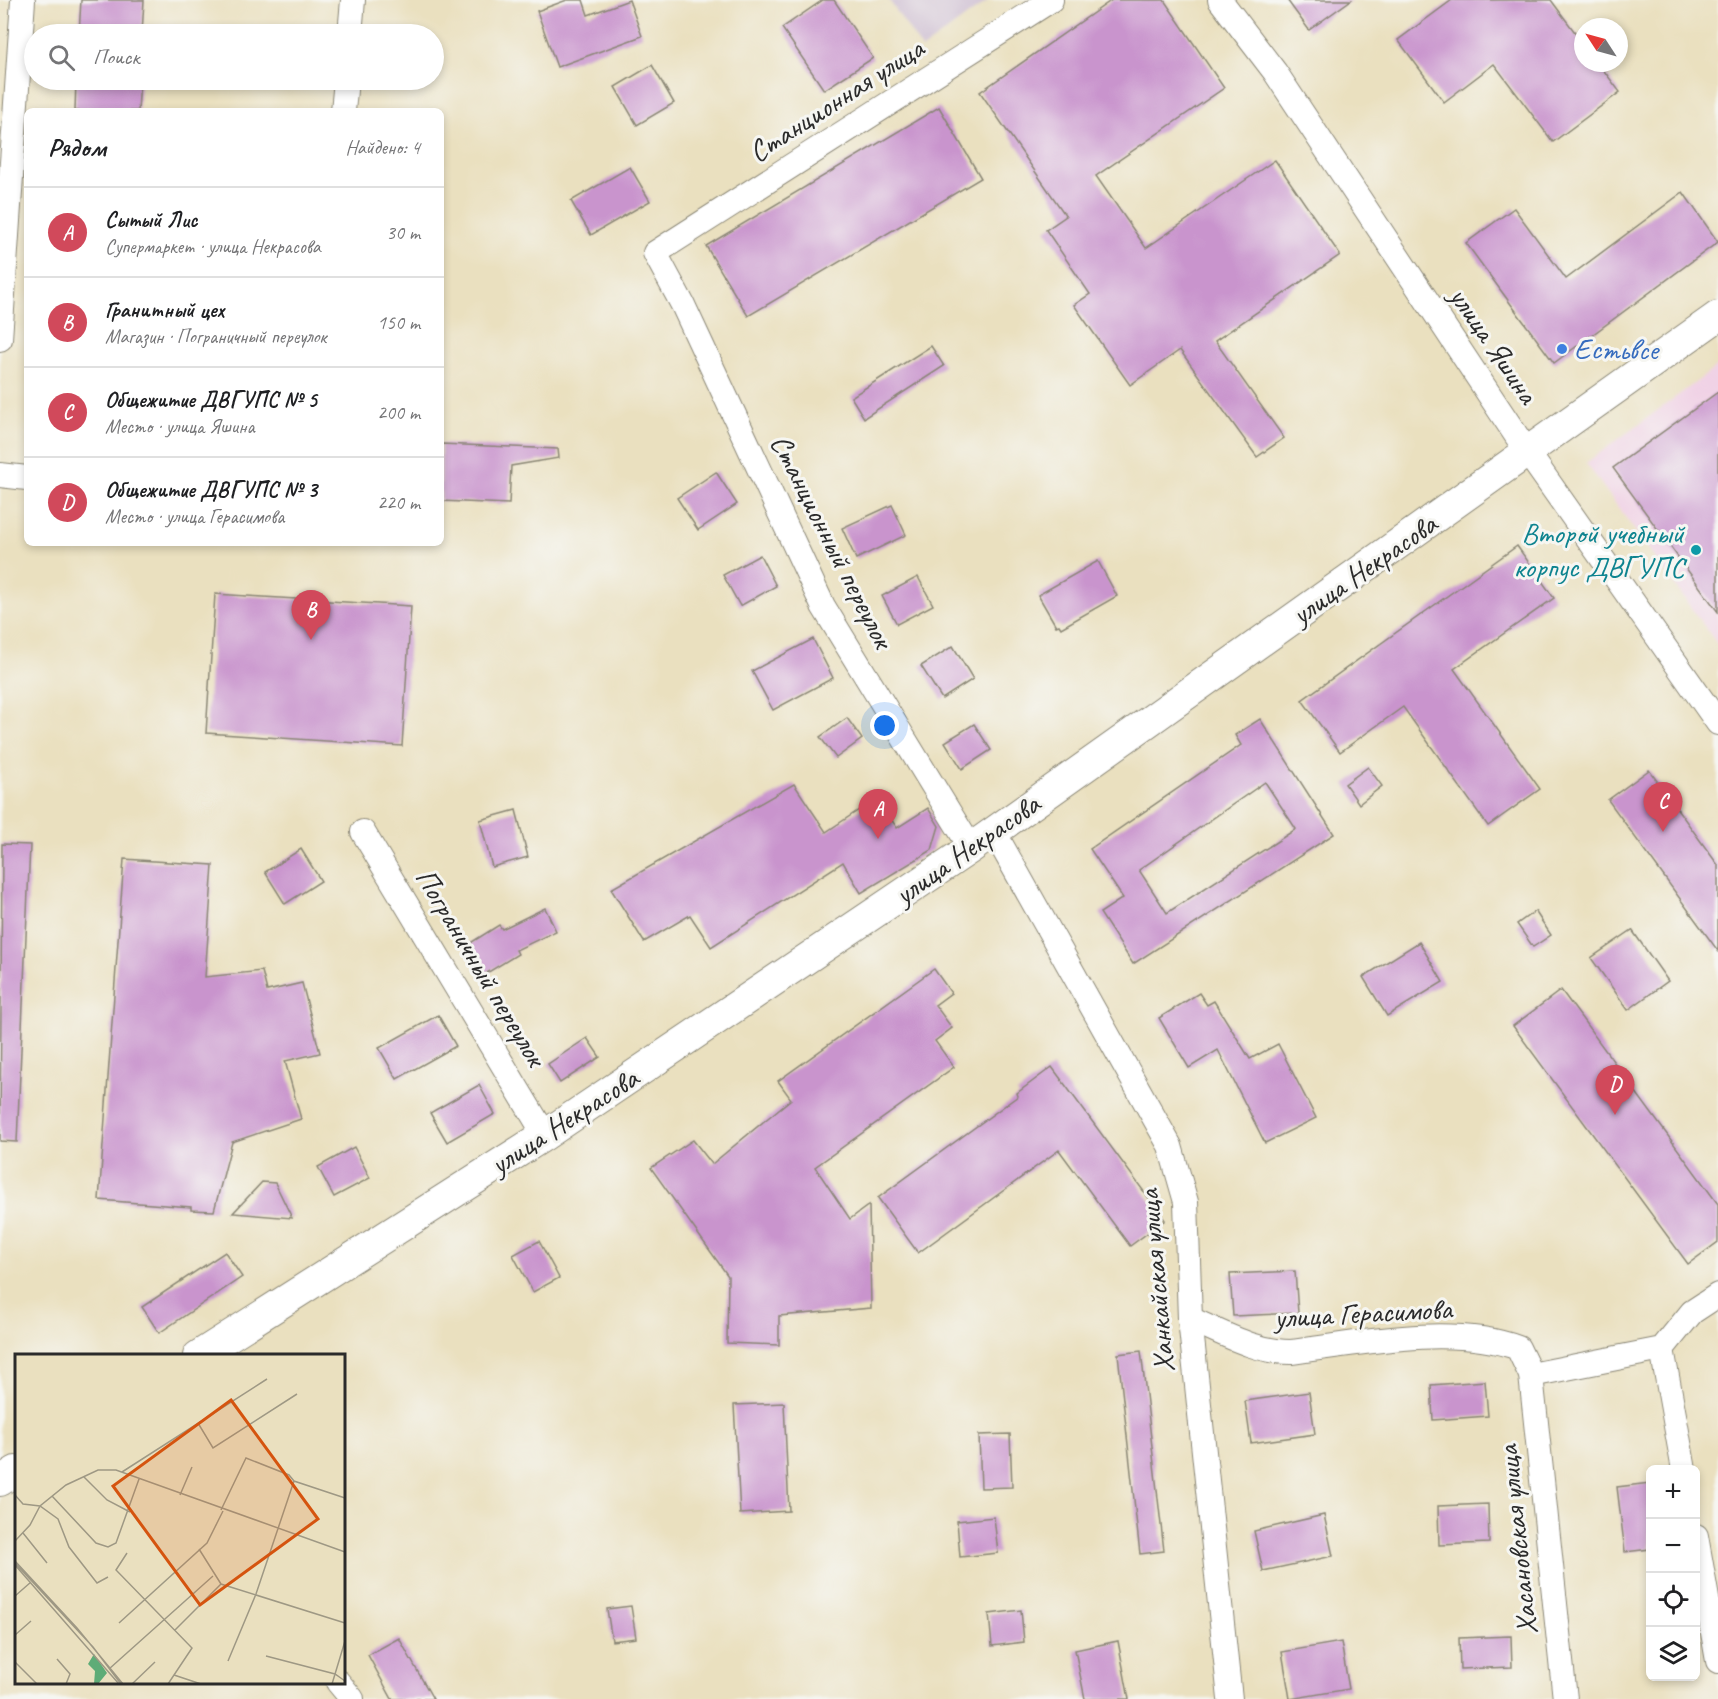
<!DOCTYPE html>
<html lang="ru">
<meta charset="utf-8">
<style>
body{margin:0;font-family:Caveat,sans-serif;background:#f2f2f2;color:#202124}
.controls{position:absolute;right:18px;bottom:18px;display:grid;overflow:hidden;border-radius:9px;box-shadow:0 3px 9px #0003}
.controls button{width:54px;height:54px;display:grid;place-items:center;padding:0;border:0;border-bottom:2px solid #e0e0e0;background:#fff;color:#202124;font:30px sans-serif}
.compass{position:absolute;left:1574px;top:18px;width:54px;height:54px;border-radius:50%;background:#fff;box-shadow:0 3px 9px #0003;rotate:306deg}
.you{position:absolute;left:885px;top:726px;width:21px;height:21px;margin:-15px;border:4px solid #fff;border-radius:50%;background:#1a73e8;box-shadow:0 0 0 9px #1a73e833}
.badge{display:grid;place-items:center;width:39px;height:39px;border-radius:50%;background:#d1495b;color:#fff;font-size:20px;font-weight:700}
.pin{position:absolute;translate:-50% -50px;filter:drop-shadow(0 2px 3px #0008)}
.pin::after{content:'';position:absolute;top:32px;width:21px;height:18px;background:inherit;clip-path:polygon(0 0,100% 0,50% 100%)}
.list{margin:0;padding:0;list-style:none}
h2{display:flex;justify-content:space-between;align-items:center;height:78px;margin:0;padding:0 24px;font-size:26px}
h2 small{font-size:20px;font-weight:400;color:#757577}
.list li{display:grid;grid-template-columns:39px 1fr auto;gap:18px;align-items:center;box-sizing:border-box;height:90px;padding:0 24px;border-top:2px solid #e0e0e0}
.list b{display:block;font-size:22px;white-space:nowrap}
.list p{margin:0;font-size:20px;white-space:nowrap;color:#757577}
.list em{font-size:20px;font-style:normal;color:#757577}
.icon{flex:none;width:33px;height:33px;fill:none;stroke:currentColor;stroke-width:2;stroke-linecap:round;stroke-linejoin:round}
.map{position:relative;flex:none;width:1718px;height:1699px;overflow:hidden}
.search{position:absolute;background:#fff;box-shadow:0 3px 9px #0003;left:24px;top:24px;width:420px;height:66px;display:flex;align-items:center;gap:15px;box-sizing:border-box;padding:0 21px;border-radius:33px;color:#757577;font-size:22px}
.panel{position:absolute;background:#fff;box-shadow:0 3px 9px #0003;left:24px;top:108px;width:420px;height:438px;border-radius:9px}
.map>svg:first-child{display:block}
.built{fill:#f0d0e5}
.industrial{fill:#cebed2}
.building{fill:#c994cd;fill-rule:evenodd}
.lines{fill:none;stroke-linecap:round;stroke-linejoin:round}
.minor-casing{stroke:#8a8675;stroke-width:26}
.tertiary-casing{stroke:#8a8675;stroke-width:32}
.minor{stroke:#fff;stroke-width:24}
.tertiary{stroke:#fff;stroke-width:30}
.shop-dot{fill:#3f7fe0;stroke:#f6f6f2;stroke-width:2}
.culture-dot{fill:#0f9aa8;stroke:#f6f6f2;stroke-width:2}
.labels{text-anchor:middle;stroke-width:6;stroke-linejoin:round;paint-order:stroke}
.street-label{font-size:30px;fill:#2b2b2b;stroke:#f6f6f2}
.shop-label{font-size:30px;fill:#366cbe;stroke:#f6f6f2;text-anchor:start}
.culture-label{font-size:30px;fill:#0d838f;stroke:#f6f6f2;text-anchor:end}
.inset-road{fill:none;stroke:#9e9884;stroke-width:1.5}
.view{fill:#d5540f;fill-opacity:0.15;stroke:#d5540f;stroke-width:3}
.inset-edge{fill:none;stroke:#2b2b2b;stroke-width:3}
</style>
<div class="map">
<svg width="1718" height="1699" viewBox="0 0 1718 1699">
<rect width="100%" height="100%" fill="#f6f6f2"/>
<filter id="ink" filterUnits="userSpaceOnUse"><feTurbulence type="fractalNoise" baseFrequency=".0167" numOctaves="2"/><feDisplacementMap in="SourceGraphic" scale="12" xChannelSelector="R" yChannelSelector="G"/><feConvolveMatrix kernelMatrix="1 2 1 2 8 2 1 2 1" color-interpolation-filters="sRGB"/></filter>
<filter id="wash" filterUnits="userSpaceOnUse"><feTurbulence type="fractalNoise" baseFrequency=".008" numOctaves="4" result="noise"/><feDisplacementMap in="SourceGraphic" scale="24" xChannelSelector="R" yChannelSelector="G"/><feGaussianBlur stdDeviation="1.35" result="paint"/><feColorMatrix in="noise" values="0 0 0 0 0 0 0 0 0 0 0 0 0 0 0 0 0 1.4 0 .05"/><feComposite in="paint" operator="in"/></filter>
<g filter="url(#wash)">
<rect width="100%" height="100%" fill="#eae0bf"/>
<path class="built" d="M 1718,366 L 1718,645 L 1586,463 Z"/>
<path class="industrial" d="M 889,0 L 989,0 L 922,49 Z"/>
<g id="blocks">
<g class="building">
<path d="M 81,0 L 144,0 L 142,34 L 79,34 Z"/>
<path d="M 567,0 L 583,0 L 588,15 L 629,0 L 642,36 L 557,67 L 537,11 Z"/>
<path d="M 823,0 L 834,0 L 873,58 L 824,90 L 782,28 Z"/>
<path d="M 1112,0 L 1164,0 L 1224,88 L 1096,176 L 1146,248 L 1275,160 L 1340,255 L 1215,341 L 1284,438 L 1257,457 L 1180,350 L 1130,385 L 1074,305 L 1090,294 L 1046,230 L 1066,216 L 980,92 Z"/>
<path d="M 1287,0 L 1351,0 L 1309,30 Z"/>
<path d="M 1452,0 L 1551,0 L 1583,43 L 1583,63 L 1598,63 L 1620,92 L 1553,142 L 1494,64 L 1444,102 L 1398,40 Z"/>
<path d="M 652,65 L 674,103 L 637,125 L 615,87 Z"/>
<path d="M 76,80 L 140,80 L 138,111 L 75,111 Z"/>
<path d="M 939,107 L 981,178 L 748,316 L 706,246 Z"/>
<path d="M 630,167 L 650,201 L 591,235 L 571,201 Z"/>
<path d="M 1683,192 L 1718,242 L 1554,363 L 1466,243 L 1514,208 L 1566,279 Z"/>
<path d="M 931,346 L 944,366 L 864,418 L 851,397 Z"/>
<path d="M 1718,392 L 1718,612 L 1613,468 Z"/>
<path d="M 441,444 L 558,449 L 559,458 L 511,466 L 509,504 L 441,501 Z"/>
<path d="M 716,472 L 737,504 L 698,530 L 677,498 Z"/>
<path d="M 892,505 L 906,535 L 856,559 L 842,528 Z"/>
<path d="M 1517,546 L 1554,598 L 1454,669 L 1540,789 L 1488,826 L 1403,707 L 1340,752 L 1302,700 Z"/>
<path d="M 760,555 L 776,586 L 740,606 L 723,575 Z"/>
<path d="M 1098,561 L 1117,596 L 1061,628 L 1059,625 L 1056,626 L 1038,595 Z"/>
<path d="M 918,577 L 933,605 L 897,624 L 882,596 Z"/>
<path d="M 215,594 L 411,606 L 402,746 L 206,733 Z"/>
<path d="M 813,639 L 833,678 L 773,710 L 752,671 Z"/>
<path d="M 953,646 L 973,679 L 942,699 L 921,666 Z"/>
<path d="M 847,718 L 862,739 L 836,758 L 820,737 Z"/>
<path d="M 1260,719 L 1334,834 L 1133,964 L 1100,913 L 1123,898 L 1090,849 L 1241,745 L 1235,735 ZM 1265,782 L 1296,829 L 1167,913 L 1139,870 Z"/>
<path d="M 974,724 L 991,750 L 962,769 L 945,742 Z"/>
<path d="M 1368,767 L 1382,786 L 1359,804 L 1345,784 Z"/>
<path d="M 1649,770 L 1718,865 L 1718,951 L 1608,800 Z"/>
<path d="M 794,784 L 826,832 L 877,798 L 897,828 L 928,808 L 939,826 L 932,850 L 861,893 L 843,862 L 711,947 L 690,915 L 644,942 L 611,889 Z"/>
<path d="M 516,810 L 528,857 L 492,867 L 480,820 Z"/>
<path d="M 2,844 L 30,845 L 17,1142 L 0,1141 Z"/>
<path d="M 301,849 L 321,881 L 285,904 L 265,872 Z"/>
<path d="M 124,859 L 213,865 L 205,977 L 262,971 L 267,991 L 302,983 L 320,1053 L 285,1061 L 301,1119 L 232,1142 L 214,1211 L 191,1210 L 191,1207 L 99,1200 Z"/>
<path d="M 545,908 L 556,931 L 516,950 L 518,954 L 482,976 L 464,947 L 499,925 L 502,929 Z"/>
<path d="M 1535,911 L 1551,935 L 1533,947 L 1517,924 Z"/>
<path d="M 1632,930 L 1668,981 L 1628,1010 L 1591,958 Z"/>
<path d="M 1419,942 L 1443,982 L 1387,1016 L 1363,977 Z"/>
<path d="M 934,969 L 951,993 L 935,1005 L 952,1028 L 935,1041 L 954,1067 L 815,1167 L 850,1219 L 869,1205 L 871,1308 L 779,1316 L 779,1345 L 727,1343 L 728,1276 L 651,1168 L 693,1140 L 712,1164 L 791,1099 L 778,1081 Z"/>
<path d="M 1561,990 L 1718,1204 L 1718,1242 L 1688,1264 L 1513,1026 Z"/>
<path d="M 1199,993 L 1207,1005 L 1214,1001 L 1250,1059 L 1278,1044 L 1316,1118 L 1265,1143 L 1218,1050 L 1189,1068 L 1159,1018 Z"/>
<path d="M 438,1015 L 456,1046 L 397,1079 L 379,1048 Z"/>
<path d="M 587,1038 L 600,1057 L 560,1083 L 548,1064 Z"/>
<path d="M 1052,1067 L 1165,1220 L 1130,1246 L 1059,1150 L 918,1253 L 878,1198 L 1018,1096 L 1017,1093 Z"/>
<path d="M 479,1085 L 495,1114 L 447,1142 L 430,1113 Z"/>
<path d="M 354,1147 L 370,1178 L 334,1197 L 318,1167 Z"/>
<path d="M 262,1182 L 275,1183 L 292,1218 L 233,1213 Z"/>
<path d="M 539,1241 L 559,1278 L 533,1292 L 513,1255 Z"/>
<path d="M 225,1252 L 242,1277 L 159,1333 L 142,1307 Z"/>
<path d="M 1295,1271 L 1298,1313 L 1233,1316 L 1230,1274 Z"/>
<path d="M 1141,1351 L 1164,1551 L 1140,1554 L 1118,1354 Z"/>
<path d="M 1485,1381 L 1488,1416 L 1433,1420 L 1431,1385 Z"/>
<path d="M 1309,1392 L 1315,1434 L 1251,1443 L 1245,1401 Z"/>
<path d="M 784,1403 L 789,1511 L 740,1514 L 734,1405 Z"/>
<path d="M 1010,1434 L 1012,1487 L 981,1488 L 979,1435 Z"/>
<path d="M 1650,1483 L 1650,1549 L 1625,1552 L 1617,1487 Z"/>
<path d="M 1488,1504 L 1489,1543 L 1439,1545 L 1438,1506 Z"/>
<path d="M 1324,1515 L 1333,1556 L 1263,1571 L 1254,1531 Z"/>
<path d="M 994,1517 L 998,1553 L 960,1557 L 957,1521 Z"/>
<path d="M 631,1606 L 636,1638 L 612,1641 L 607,1609 Z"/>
<path d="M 1021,1610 L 1024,1642 L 992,1646 L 989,1614 Z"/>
<path d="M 1511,1636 L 1512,1667 L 1460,1669 L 1459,1638 Z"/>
<path d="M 399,1638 L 433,1699 L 392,1699 L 368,1655 Z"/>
<path d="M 1118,1641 L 1129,1699 L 1085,1699 L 1075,1650 Z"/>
<path d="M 1341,1642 L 1349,1689 L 1290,1699 L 1282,1652 Z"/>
</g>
</g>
</g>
<g filter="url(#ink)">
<use href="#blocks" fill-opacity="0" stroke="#8a8675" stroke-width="1.5"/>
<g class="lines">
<g class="minor-casing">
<g id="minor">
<path d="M 1220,0 L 1275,72 L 1528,453 L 1718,723"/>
<path d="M 350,34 L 353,0"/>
<path d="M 343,111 L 346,80"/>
<path d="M 0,339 L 23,0"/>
<path d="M 0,475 L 27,478"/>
<path d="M 363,832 L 545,1135"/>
<path d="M 994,832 L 1170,1146 L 1186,1202 L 1190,1319 L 1230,1699"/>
<path d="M 971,848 L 823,606 L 683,305 L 655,253 L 1051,0"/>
<path d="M 1190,1319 C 1223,1333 1255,1352 1291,1352 C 1359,1343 1453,1324 1518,1348 L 1531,1375 L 1662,1349 L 1692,1312 L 1718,1295"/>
<path d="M 1662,1349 L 1684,1470"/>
<path d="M 1531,1375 L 1565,1699"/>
<path d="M 1696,1536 L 1718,1661"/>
<path d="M 338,1682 L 352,1699"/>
</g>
</g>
<g class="tertiary-casing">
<g id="tertiary">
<path d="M 198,1356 L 545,1135 L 971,848 L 1718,316"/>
<path d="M 0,1481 L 16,1471"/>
</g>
</g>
<use href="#minor" class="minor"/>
<use href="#tertiary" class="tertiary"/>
</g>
</g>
<circle class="shop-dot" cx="1562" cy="349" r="6"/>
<circle class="culture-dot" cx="1696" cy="550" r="6"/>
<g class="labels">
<g class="street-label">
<text transform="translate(836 100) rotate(-33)" y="10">Станционная улица</text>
<text transform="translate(1494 345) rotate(56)" y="10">улица Яшина</text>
<text transform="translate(832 541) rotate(63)" y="10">Станционный переулок</text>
<text transform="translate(1364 569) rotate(-35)" y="10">улица Некрасова</text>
<text transform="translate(967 849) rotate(-35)" y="10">улица Некрасова</text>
<text transform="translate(481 967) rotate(59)" y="10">Пограничный переулок</text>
<text transform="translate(564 1121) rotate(-33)" y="10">улица Некрасова</text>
<text transform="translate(1156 1281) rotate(-95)" y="10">Ханкайская улица</text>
<text transform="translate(1363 1313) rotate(-3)" y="10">улица Герасимова</text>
<text transform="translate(1517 1540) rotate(-96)" y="10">Хасановская улица</text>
</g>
<g class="shop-label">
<text x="1574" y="359">Естьвсе</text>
</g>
<g class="culture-label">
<text x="1684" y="543">Второй учебный<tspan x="1684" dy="34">корпус ДВГУПС</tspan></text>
</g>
</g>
<g transform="translate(15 1354)">
<rect width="330" height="330" fill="#eae0bf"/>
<path d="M 79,300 L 92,319 L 83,330 L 79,330 L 80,317 L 73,310 Z" fill="#5eac77"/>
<path class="inset-road" d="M 183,69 L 198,94 L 282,40M 107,118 L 252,25M 69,123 L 92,146 L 115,158M 0,141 L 8,150 L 25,152 L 43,165 L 54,193 L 82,229 L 93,223M 165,141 L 177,113M 37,142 L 81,189 L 93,193 L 101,189 L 124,125M 206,156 L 231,104 L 274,121 L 279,127 L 330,144M 8,179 L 32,209M 0,187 L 15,171 L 25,152 L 51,131 L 83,116 L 101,116 L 330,198M 184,195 L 206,230 L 330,269M 112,199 L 101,216 L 177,294 L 153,330M 0,207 L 62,274 L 108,330M 0,209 L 78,293 L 106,330M 0,211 L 104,330M 0,242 L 16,228M 104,269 L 192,189 L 208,157M 160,276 L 206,230M 0,281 L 16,267M 251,302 L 320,320 L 330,327M 42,305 L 55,320 L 51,330M 213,307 L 241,240 L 279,127M 0,308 L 22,330M 94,315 L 198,222M 159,321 L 186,330M 117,330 L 140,308M 317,330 L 330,287"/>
<path class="view" d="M 216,46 L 303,165 L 185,251 L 98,132 Z"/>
<rect width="330" height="330" class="inset-edge"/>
</g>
</svg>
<div class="controls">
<button>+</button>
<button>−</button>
<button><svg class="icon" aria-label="locate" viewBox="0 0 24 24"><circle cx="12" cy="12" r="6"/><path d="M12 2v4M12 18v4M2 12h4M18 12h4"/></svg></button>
<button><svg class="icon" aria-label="layers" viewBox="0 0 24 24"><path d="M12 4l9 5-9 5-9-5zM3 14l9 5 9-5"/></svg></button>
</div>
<svg class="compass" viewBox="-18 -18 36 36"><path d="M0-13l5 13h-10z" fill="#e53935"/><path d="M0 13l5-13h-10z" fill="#757577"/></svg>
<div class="you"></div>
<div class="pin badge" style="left:878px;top:839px">A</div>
<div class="pin badge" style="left:311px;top:640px">B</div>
<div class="pin badge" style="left:1663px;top:832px">C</div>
<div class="pin badge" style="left:1615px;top:1115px">D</div>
<div class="search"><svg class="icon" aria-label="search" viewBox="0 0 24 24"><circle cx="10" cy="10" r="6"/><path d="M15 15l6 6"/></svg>Поиск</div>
<section class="panel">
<h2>Рядом<small>Найдено: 4</small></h2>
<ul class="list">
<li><span class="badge">A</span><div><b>Сытый Лис</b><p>Супермаркет · улица Некрасова</p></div><em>30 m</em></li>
<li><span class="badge">B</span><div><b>Гранитный цех</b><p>Магазин · Пограничный переулок</p></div><em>150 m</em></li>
<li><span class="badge">C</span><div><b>Общежитие ДВГУПС № 5</b><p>Место · улица Яшина</p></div><em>200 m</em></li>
<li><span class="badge">D</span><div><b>Общежитие ДВГУПС № 3</b><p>Место · улица Герасимова</p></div><em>220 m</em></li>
</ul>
</section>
</div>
